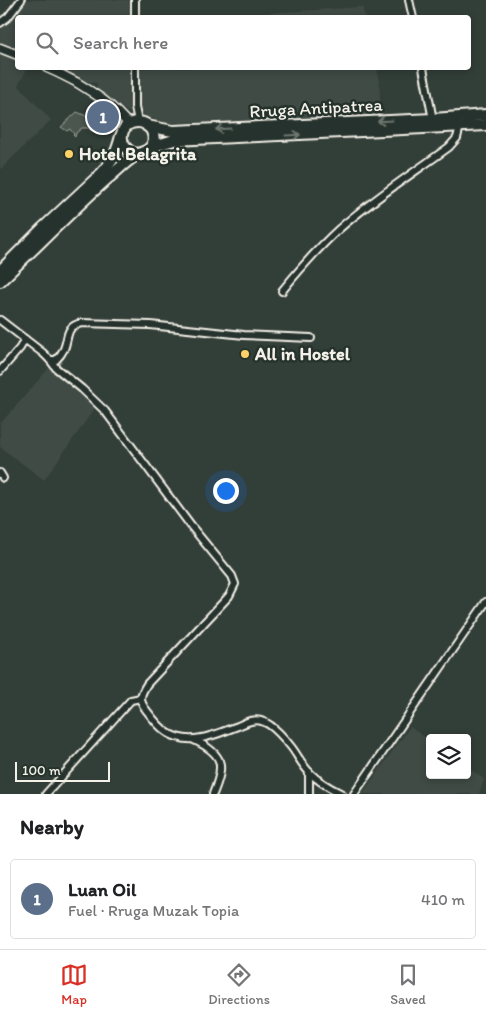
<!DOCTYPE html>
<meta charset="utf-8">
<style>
body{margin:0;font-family:Itim,sans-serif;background:#f6f6f6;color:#202124}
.controls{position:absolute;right:15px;bottom:15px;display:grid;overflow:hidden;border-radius:5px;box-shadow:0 2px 8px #0003}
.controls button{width:45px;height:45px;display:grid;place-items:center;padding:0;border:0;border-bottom:1px solid #e0e0e0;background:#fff;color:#202124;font:25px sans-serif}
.scale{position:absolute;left:15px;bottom:12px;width:95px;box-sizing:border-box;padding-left:5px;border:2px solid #f4f1e8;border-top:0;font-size:14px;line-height:18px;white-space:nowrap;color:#f4f1e8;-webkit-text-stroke:4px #26332d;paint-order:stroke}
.you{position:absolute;left:225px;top:490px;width:18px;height:18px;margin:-12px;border:4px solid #fff;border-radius:50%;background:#1a73e8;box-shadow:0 0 0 8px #1a73e833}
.badge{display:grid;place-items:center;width:32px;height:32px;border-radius:50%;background:#d93025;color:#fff;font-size:16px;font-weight:700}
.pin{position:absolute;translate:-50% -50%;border:2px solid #fff;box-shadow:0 1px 5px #0006}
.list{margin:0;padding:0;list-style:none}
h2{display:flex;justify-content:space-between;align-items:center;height:65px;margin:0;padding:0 20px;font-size:21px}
h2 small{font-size:16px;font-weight:400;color:#757577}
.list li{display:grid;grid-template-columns:32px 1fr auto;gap:15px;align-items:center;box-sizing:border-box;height:80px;margin:0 10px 10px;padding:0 10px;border:1px solid #e0e0e0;border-radius:5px}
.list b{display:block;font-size:19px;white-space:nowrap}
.list p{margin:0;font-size:16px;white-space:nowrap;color:#757577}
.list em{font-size:16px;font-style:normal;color:#757577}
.icon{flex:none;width:28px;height:28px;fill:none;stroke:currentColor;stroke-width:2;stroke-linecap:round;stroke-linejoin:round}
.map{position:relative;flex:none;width:486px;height:794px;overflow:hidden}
.search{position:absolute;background:#fff;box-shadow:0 2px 8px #0003;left:15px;right:15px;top:15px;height:55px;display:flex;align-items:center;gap:12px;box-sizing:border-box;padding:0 18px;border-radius:5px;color:#757577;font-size:19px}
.sheet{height:155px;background:#fff}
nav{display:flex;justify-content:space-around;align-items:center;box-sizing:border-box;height:70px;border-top:1px solid #e0e0e0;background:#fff;font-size:14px;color:#757577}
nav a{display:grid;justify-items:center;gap:2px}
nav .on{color:#d93025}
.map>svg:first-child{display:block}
.built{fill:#404b44}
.green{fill:#4c564f;stroke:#a0a49c}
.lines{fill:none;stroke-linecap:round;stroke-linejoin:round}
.minor-casing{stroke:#f4f1e8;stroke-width:10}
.tertiary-casing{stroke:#f4f1e8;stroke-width:11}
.primary-casing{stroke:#f4f1e8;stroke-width:14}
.minor{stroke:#26332d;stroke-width:6}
.tertiary{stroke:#26332d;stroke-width:8}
.primary{stroke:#26332d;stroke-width:10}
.oneway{stroke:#6e766e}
.poi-dot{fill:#ffd166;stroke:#26332d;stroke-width:2}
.labels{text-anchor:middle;stroke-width:5;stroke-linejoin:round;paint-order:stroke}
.street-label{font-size:18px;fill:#f4f1e8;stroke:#26332d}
.poi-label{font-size:18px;font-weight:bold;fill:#f4f1e8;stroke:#26332d;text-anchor:start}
</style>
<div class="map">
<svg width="486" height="794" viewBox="0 0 486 794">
<rect width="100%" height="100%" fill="#323e38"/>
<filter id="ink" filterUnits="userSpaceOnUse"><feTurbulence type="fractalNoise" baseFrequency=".02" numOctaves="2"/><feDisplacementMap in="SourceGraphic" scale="10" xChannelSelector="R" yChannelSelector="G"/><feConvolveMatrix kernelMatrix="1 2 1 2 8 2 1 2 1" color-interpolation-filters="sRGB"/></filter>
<g filter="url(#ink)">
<g class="built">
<path d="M 24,0 L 129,0 L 130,17 L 18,18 L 18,68 L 28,68 L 18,85 L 51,120 L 0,170 L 0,24 Z"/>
<path d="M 362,7 L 365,17 L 268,17 L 268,13 Z"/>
<path d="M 61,68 L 377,68 L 379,77 L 381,117 L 168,123 L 128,112 L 97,91 L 97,83 L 84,82 Z"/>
<path d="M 49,368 L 95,408 L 44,480 L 0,447 L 0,424 Z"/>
<path d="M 410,727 L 430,741 L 430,775 L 467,775 L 467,767 L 484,779 L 479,794 L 362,794 Z"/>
</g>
<path class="green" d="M 77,112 L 93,119 L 94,130 L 91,131 L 88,128 L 82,128 L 76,133 L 75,137 L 73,135 L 74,134 L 70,129 L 67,131 L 61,127 Z"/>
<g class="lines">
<g class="minor-casing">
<g id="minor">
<path d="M 409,0 L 413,18"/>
<path d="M 135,18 L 135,0"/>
<path d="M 0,23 L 8,17 L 21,0"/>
<path d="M 135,68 L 135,107 L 138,122"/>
<path d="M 423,68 L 433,120"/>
<path d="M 282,291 C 299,270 318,248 339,229 C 373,199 412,174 449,147 L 457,138 L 460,126"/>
<path d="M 0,320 L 43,353 L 50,360 L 56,368 L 82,389 L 105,411 L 191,526 L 232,576 L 235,584 L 229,596 L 147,684 C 140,695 138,700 147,711 C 153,719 160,728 168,733 C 191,747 216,734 238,726 C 247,722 254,718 264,722 C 273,725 286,740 292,748 C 298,756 302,765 310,773 C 319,782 330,788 342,794"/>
<path d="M 50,360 L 56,360 C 59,357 62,353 64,349 C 69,337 65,326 82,323 L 150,325 L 244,335 L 311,338"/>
<path d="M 0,371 L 20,348 L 25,339"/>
<path d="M 0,473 L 3,478"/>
<path d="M 194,740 C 224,754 225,765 213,794"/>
<path d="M 46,794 L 131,700 L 141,698"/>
<path d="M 309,794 L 309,772"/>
<path d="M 354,794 L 486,602"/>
</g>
</g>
<g class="tertiary-casing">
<g id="tertiary">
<path d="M 0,48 L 18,55"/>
<path d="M 47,68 C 57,72 66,77 76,82 C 97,95 113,105 129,125"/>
</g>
</g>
<g class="primary-casing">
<g id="primary">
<path d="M 147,126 L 173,131 L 433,119 L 486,115"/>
<path d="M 151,147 L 174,140 L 486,125"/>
<path d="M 0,271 L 43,228 L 102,173 C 113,161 117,152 121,136"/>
<path d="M 0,281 C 36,247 71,211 108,178 C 117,171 125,162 135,156 C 140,152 146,153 151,147 C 158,137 150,122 138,122 C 117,122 116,150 137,154"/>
</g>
</g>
<use href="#minor" class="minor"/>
<use href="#tertiary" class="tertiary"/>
<use href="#primary" class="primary"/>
</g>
<defs><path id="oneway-shaft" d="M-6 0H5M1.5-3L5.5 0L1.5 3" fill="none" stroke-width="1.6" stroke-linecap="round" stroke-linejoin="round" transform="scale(1.25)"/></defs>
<g class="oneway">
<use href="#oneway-shaft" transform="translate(385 121) rotate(177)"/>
<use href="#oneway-shaft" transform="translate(223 129) rotate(177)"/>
<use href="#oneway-shaft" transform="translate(293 135) rotate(-3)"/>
</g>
</g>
<g class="poi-dot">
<circle cx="69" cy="154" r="5"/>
<circle cx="245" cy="354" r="5"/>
</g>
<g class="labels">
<g class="street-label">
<text transform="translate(316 108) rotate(-3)" y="6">Rruga Antipatrea</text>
</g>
<g class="poi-label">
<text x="79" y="160">Hotel Belagrita</text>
<text x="255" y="360">All in Hostel</text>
</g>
</g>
</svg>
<div class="controls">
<button><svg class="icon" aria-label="layers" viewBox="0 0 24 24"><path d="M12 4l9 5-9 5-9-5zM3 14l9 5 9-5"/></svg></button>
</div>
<div class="scale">100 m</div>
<div class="you"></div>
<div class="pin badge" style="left:103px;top:117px;background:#5c6f8a">1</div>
<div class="search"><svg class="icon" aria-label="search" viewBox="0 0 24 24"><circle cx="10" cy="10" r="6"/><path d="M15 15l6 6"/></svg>Search here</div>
</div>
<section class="sheet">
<h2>Nearby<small></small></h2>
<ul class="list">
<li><span class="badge" style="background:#5c6f8a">1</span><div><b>Luan Oil</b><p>Fuel · Rruga Muzak Topia</p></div><em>410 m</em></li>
</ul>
</section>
<nav>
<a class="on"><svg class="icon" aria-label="map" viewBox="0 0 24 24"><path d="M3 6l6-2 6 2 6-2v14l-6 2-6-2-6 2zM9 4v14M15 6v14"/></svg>Map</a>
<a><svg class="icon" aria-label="directions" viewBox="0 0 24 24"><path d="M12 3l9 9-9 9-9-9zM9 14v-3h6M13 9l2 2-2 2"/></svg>Directions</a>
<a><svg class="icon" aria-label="saved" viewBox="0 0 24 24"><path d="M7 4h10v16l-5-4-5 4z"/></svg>Saved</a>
</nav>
